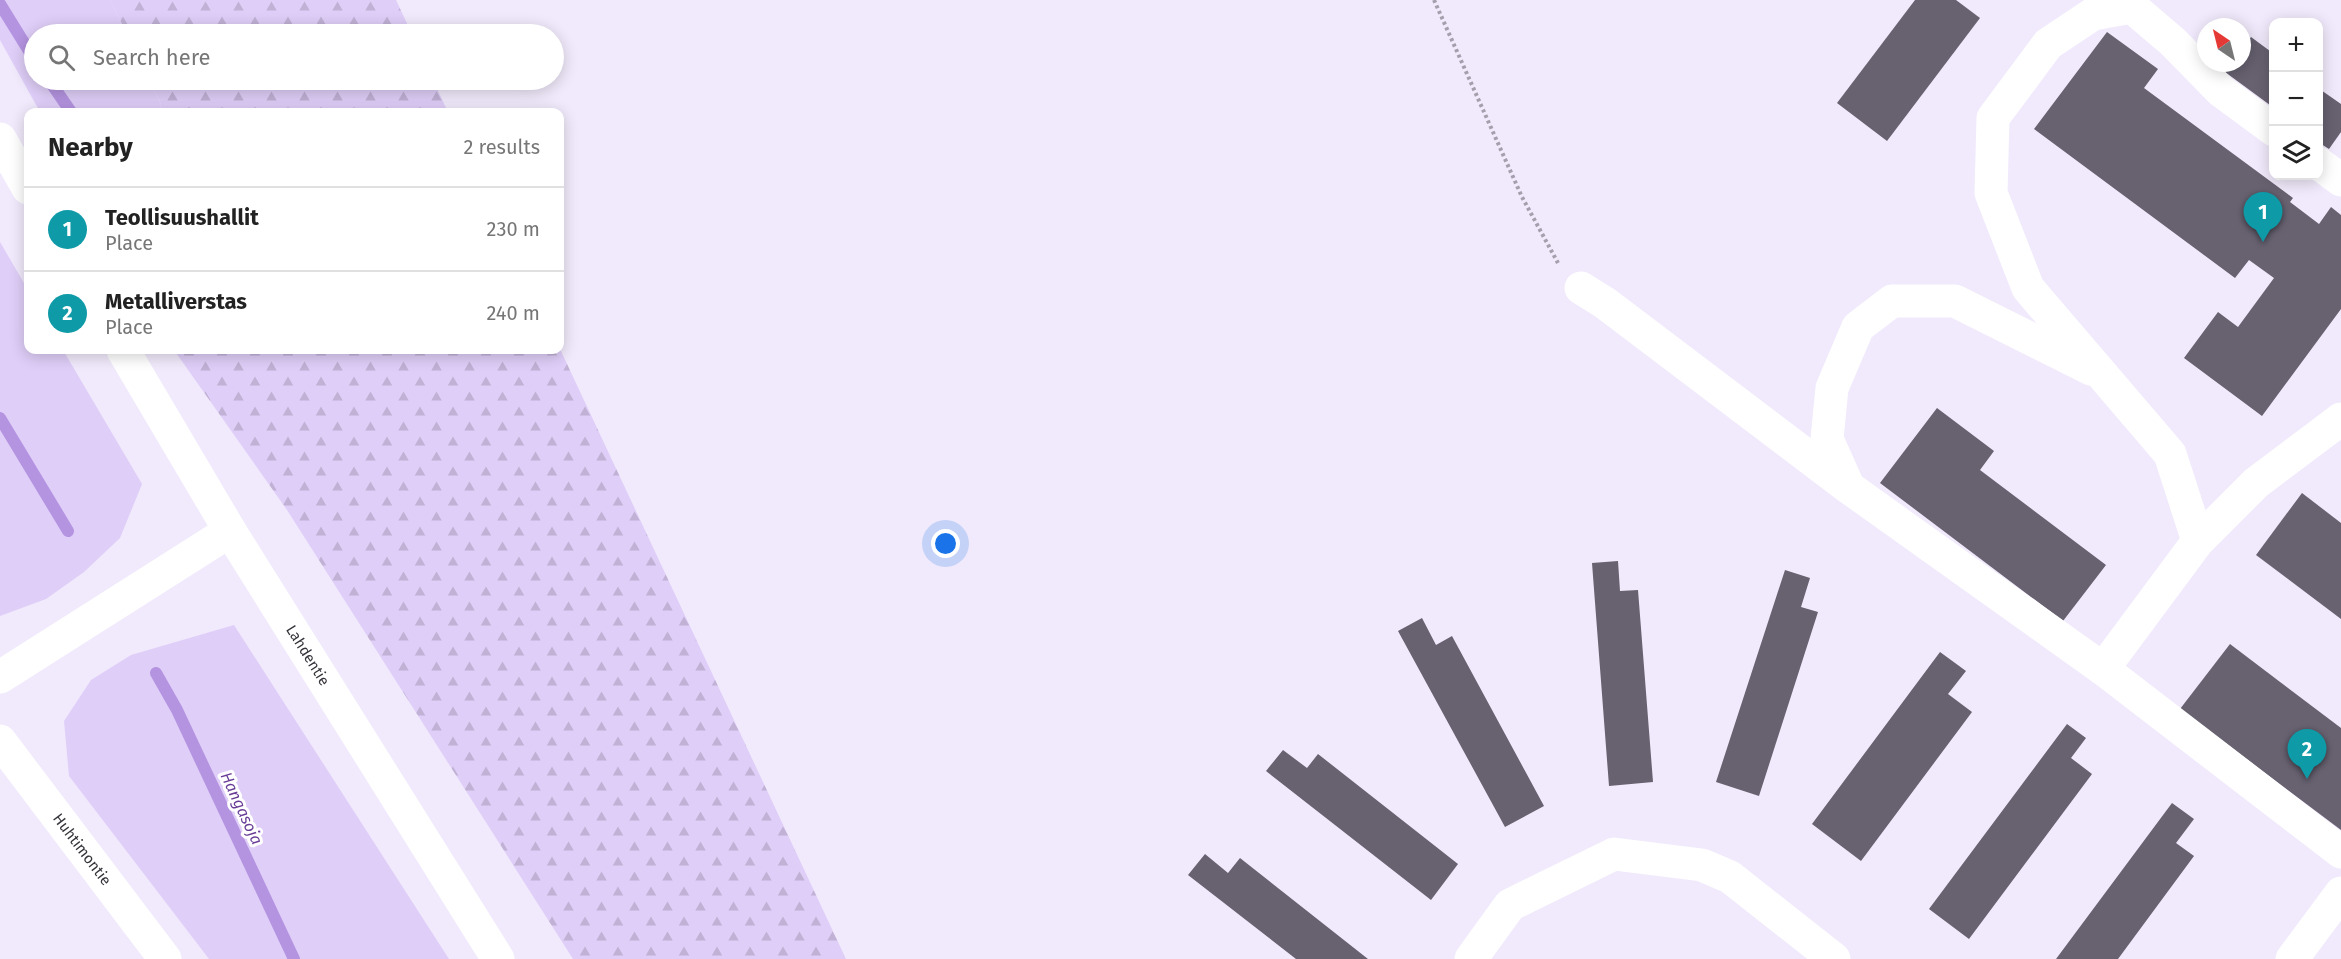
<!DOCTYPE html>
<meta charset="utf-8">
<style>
body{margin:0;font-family:"Fira Sans",sans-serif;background:#f6f6f6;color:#222}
.controls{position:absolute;right:18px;top:18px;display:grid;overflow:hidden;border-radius:12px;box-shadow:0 3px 15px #0003}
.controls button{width:54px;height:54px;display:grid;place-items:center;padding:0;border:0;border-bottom:2px solid #e0e0e0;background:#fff;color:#222;font:30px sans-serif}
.compass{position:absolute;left:2197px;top:18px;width:54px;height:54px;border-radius:50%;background:#fff;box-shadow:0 3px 15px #0003;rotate:325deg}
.you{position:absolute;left:946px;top:544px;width:21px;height:21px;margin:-15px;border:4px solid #fff;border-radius:50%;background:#1a73e8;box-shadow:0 0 0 9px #1a73e833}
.badge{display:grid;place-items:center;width:39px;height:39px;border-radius:50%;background:#8f781d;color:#fff;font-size:20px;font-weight:700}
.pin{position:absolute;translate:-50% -50px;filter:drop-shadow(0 2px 3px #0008)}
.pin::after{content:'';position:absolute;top:32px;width:21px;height:18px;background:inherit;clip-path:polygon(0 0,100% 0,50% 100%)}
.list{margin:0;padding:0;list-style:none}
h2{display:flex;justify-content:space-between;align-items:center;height:78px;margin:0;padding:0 24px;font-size:26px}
h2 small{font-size:20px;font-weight:400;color:#767676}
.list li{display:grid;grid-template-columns:39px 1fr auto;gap:18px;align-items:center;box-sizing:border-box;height:84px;padding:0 24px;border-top:2px solid #e0e0e0}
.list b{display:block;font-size:22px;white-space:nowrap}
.list p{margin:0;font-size:20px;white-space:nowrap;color:#767676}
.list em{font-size:20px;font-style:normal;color:#767676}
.icon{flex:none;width:33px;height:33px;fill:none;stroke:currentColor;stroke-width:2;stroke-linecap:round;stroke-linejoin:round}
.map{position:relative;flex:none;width:2341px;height:959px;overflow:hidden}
.search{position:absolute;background:#fff;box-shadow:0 3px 15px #0003;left:24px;top:24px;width:540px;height:66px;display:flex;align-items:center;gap:15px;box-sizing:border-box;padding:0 21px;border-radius:33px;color:#767676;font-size:22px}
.panel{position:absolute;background:#fff;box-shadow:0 3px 15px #0003;left:24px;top:108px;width:540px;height:246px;border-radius:12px}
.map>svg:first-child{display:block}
.grass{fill:#dfcef8}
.forest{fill:url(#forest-firs)}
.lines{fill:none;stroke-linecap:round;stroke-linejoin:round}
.stream{stroke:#b493e0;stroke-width:12}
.building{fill:#676170}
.path{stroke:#a49fac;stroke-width:4;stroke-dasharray:3 3;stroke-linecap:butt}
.minor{stroke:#fff;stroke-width:33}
.major{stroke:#fff;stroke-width:33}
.labels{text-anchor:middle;stroke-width:6;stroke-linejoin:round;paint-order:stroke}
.street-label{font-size:15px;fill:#36333a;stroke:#fff}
.water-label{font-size:16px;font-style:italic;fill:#693d97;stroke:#fff}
</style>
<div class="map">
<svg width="2341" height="959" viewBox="0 0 2341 959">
<defs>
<pattern id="forest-firs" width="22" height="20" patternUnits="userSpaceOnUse" patternTransform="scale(1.5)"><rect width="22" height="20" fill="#dfcef8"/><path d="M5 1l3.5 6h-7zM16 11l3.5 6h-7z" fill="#c0b1d5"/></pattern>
</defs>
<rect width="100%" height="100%" fill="#f1eafc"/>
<g class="grass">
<path d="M 0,0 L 110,0 L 127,34 L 34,34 L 34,80 L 149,80 L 161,104 L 160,112 L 40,112 L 0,40 Z"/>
<path d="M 0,242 L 28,290 L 28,350 L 63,350 L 142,484 L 120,538 L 84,572 L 46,599 L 0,616 Z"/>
<path d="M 234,625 L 449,959 L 209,959 L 69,776 L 64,721 L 91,680 L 131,655 Z"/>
</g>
<g class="forest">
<path d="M 110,0 L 396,0 L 412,34 L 127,34 Z"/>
<path d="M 149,80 L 433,80 L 448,112 L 160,112 L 161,104 Z"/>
<path d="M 560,349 L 846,959 L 573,959 L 287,510 L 174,350 Z"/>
</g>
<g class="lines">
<g class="stream">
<path d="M 0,4 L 34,59"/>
<path d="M 49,80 L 71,112"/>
<path d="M 0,418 L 68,531"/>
<path d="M 156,673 L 177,710 L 294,959"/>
</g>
</g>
<g class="building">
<path d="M 1915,0 L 1956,0 L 1980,18 L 1887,141 L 1837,103 Z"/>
<path d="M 2107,32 L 2158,69 L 2144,88 L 2293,198 L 2290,202 L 2319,224 L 2331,207 L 2341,215 L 2341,309 L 2262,416 L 2184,358 L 2218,312 L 2238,327 L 2274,278 L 2249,260 L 2235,278 L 2034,129 Z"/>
<path d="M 2251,37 L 2274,54 L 2274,108 L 2225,72 L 2232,63 L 2242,63 L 2242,49 Z"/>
<path d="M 2318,88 L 2341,104 L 2341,132 L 2329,149 L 2318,142 Z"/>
<path d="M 1937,408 L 1994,451 L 1980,470 L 2106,565 L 2063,621 L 1880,483 Z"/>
<path d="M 2302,493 L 2341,523 L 2341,619 L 2256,555 Z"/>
<path d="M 1618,561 L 1620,591 L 1638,590 L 1653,782 L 1609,786 L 1592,563 Z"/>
<path d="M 1785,570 L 1810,578 L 1801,607 L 1818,612 L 1759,796 L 1716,782 Z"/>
<path d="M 1422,618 L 1436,645 L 1452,636 L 1544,806 L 1505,827 L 1398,631 Z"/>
<path d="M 2230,644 L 2341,728 L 2341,830 L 2180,709 Z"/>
<path d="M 1940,652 L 1966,671 L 1948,694 L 1972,712 L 1861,861 L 1812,824 Z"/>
<path d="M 2067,724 L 2086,738 L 2071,758 L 2092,774 L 1969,939 L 1929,909 Z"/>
<path d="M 1283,750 L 1307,768 L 1318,754 L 1458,864 L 1431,900 L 1266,771 Z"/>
<path d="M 2172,803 L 2194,819 L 2176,843 L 2194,856 L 2118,959 L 2056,959 Z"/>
<path d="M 1205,854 L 1228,873 L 1240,858 L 1368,959 L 1296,959 L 1188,875 Z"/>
</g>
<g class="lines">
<path class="path" d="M 1434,0 L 1522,197 L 1558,263"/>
<g class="minor">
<path d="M 2318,163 L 2341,180"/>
<path d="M 1581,288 L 1605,303 L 1848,487 L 2103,669 L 2341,852"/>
<path d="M 1848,486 L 1827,439 L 1832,388 L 1858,327 L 1892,301 L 1955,301 L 2091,369"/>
<path d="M 2198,541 L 2170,454 L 2028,288 L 1991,193 L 1993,118 L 2048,44 L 2093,14 L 2132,7 L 2173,42 L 2221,91 L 2274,130"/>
<path d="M 2103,669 L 2198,541 L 2256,483 L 2341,419"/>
<path d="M 0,677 L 230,531"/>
<path id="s1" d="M 0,741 L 165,959"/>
<path d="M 1471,959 L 1510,905 L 1614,854 L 1702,865 L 1730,877 L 1834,959"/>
<path d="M 2292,959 L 2341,893"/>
</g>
<g class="major">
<path d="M 0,139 L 28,188"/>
<path id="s2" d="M 123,350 L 230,531 L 498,959"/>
</g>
</g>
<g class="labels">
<g class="street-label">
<text dy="5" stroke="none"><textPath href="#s2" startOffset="357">Lahdentie</textPath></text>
<text dy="5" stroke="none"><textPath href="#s1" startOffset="136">Huhtimontie</textPath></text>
</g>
<g class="water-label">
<text transform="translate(242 808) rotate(65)" y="6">Hangasoja</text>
</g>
</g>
</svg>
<div class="controls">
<button>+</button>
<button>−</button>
<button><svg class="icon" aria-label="layers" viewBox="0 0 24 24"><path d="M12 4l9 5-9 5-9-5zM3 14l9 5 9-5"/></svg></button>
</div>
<svg class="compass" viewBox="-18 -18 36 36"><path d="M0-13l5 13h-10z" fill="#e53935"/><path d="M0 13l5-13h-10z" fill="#767676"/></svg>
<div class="you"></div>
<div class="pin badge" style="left:2263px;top:242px;background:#0f9aa8">1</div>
<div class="pin badge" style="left:2307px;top:779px;background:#0f9aa8">2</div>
<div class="search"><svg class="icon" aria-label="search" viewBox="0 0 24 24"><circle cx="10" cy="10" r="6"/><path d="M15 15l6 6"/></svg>Search here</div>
<section class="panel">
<h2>Nearby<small>2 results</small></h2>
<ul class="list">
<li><span class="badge" style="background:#0f9aa8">1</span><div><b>Teollisuushallit</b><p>Place</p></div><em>230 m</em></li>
<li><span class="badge" style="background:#0f9aa8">2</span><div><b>Metalliverstas</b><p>Place</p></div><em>240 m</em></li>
</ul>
</section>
</div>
